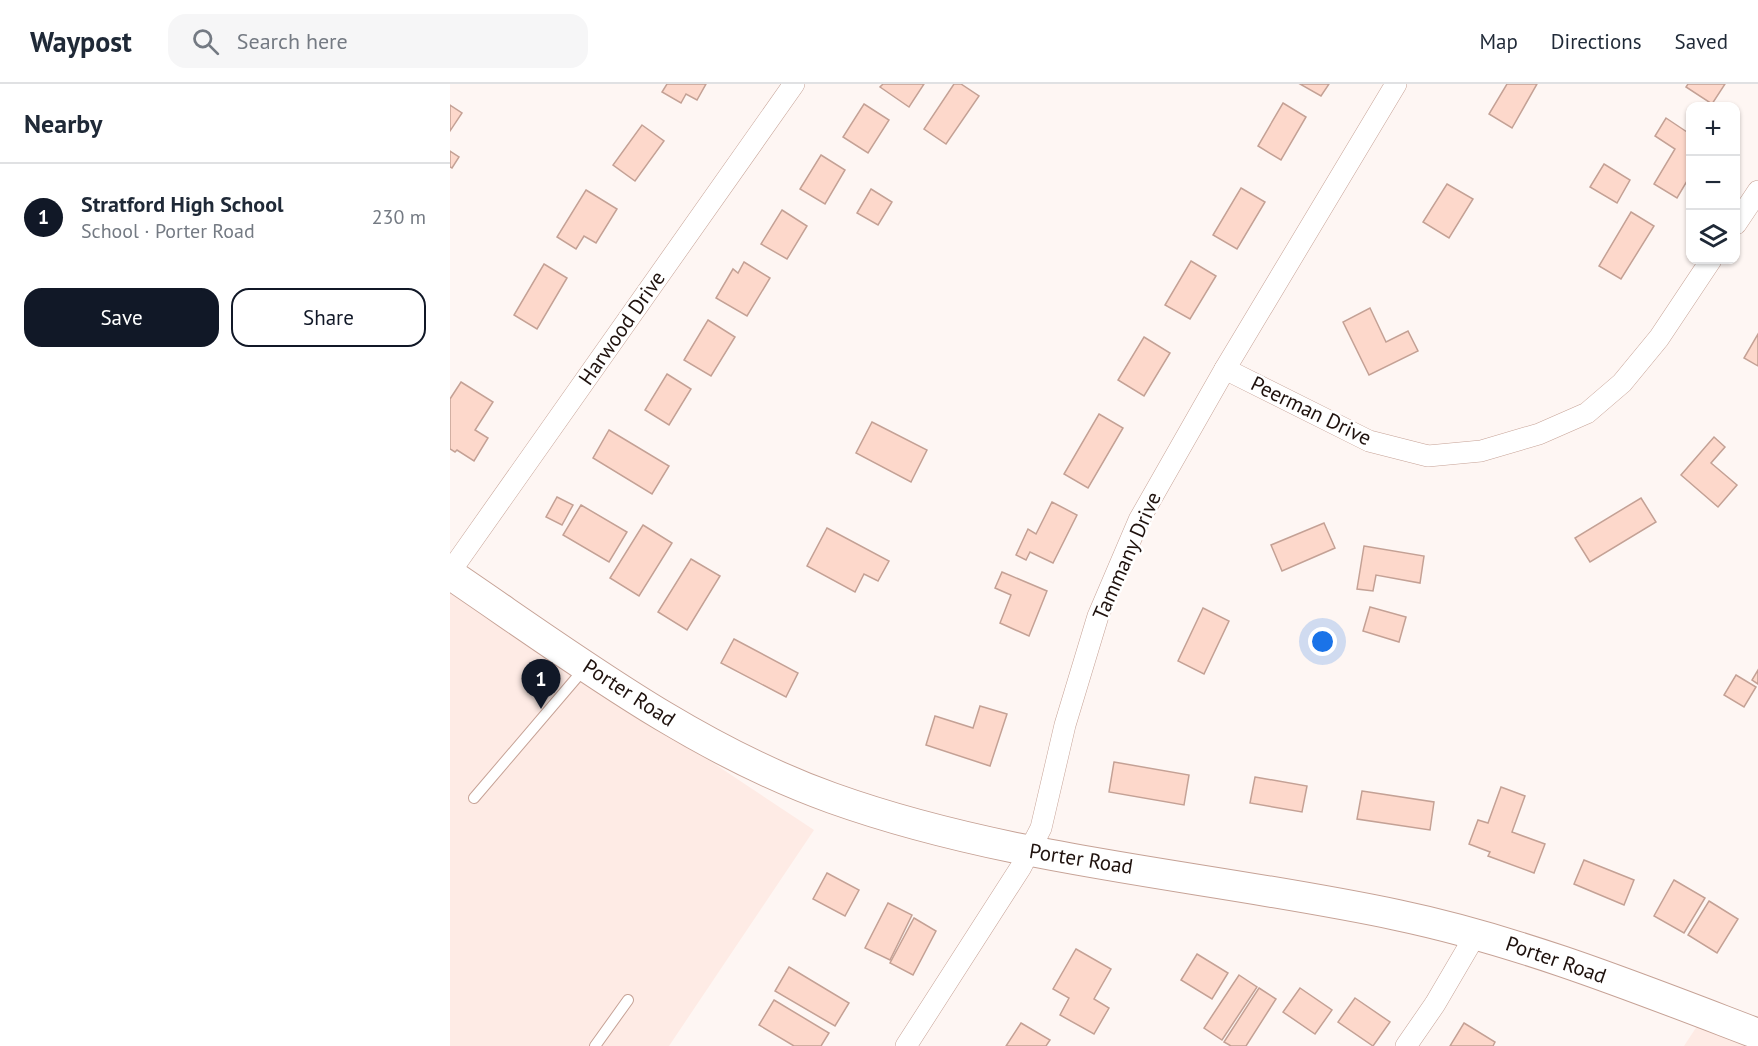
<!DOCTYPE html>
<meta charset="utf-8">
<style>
body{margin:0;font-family:"PT Sans",sans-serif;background:#f6f6f7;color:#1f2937}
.controls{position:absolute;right:18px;top:18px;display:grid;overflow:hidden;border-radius:12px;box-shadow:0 2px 4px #0004}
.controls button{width:54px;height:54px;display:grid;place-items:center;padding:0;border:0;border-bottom:2px solid #e0e1e3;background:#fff;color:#1f2937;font:30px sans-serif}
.you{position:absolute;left:873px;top:558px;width:21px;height:21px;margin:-15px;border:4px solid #fff;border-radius:50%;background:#1a73e8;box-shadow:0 0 0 9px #1a73e833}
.badge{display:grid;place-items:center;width:39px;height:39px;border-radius:50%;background:#111827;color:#fff;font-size:20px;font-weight:700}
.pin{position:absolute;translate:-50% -50px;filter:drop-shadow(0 2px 3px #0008)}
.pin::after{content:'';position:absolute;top:32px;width:21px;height:18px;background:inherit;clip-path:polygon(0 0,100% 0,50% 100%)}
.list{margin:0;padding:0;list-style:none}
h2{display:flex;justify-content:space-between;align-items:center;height:78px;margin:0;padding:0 24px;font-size:26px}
h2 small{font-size:20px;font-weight:400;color:#747a83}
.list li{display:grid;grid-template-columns:39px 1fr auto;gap:18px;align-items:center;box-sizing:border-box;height:108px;padding:0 24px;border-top:2px solid #e0e1e3}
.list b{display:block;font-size:22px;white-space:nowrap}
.list p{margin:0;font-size:20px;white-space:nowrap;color:#747a83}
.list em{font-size:20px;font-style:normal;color:#747a83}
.actions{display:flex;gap:12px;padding:18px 24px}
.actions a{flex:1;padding:14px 0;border:2px solid #111827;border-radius:18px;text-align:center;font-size:21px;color:#111827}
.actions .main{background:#111827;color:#fff}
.icon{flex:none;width:33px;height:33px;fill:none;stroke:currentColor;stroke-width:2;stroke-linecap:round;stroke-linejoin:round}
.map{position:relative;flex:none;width:1308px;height:962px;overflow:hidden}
header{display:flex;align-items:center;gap:36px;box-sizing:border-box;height:84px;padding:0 30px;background:#fff;border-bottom:2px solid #e0e1e3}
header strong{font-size:28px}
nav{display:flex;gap:33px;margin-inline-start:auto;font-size:21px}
.search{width:420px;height:54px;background:#f6f6f7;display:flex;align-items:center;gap:15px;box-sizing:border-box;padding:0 21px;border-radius:18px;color:#747a83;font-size:22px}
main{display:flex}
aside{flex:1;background:#fff}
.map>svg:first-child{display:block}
.built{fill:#feebe5}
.building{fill:#fdd8cb;stroke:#c4a195;stroke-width:1.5}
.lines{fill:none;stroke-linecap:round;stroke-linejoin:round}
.lane-casing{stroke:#c6a296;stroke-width:12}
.street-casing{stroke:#c6a296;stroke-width:22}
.secondary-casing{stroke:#c6a296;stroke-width:32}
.lane{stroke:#fff;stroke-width:10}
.street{stroke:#fff;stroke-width:21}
.secondary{stroke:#fff;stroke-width:30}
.labels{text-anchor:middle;stroke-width:5;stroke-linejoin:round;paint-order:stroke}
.street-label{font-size:21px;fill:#1f120e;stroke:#fff}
</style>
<header>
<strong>Waypost</strong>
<div class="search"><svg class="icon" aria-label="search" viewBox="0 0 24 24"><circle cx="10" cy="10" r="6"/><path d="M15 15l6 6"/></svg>Search here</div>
<nav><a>Map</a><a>Directions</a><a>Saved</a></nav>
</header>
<main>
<aside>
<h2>Nearby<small></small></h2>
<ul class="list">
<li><span class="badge">1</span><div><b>Stratford High School</b><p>School · Porter Road</p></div><em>230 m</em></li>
</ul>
<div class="actions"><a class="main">Save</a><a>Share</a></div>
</aside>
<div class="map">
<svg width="1308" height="962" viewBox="0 0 1308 962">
<rect width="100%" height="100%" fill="#fef6f3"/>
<g class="built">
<path d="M 0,504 L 364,746 L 219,962 L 0,962 Z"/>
<path d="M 1255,930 L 1308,962 L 1234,962 Z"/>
</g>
<g class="building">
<path d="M 217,0 L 256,0 L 247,16 L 236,10 L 231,19 L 212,8 Z"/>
<path d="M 433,0 L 474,0 L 459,23 L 430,3 Z"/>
<path d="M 504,0 L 511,0 L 529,12 L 496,60 L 474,45 Z"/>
<path d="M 850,0 L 879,0 L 871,12 Z"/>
<path d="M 1057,0 L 1087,0 L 1062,44 L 1039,30 Z"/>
<path d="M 1238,0 L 1275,0 L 1262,20 L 1236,3 Z"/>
<path d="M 833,19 L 856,33 L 831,76 L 808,62 Z"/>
<path d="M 414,20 L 439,36 L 418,69 L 393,53 Z"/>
<path d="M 0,21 L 12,29 L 0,47 Z"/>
<path d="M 1216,34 L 1237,48 L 1240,42 L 1240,92 L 1227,114 L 1204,100 L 1225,65 L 1205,52 Z"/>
<path d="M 192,41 L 214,57 L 185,97 L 163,81 Z"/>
<path d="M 0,67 L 9,73 L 2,84 L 0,83 Z"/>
<path d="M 371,71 L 395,86 L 375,120 L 350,105 Z"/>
<path d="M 1154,80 L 1180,96 L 1167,119 L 1140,103 Z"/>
<path d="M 997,100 L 1023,115 L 999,154 L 973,138 Z"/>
<path d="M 791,104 L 815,118 L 787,165 L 763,151 Z"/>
<path d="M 421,105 L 442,118 L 428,141 L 407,129 Z"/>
<path d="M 136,106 L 167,125 L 146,159 L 134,152 L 126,165 L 107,153 Z"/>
<path d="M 332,126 L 357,142 L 337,175 L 311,160 Z"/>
<path d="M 1181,128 L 1204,142 L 1171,195 L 1149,182 Z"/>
<path d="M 741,177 L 766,192 L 740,235 L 715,221 Z"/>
<path d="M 294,178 L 320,194 L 297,232 L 266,214 L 283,185 L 288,189 Z"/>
<path d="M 94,180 L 117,194 L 87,245 L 64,231 Z"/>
<path d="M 920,224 L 936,258 L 958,247 L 968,267 L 919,291 L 893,238 Z"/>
<path d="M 258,236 L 285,253 L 261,292 L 234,276 Z"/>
<path d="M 1308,250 L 1308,282 L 1294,274 Z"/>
<path d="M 694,253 L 720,269 L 694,312 L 668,296 Z"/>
<path d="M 217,290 L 241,305 L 219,341 L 195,326 Z"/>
<path d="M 11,298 L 43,318 L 25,346 L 38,354 L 24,377 L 7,366 L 5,368 L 0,365 L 0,315 Z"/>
<path d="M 649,330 L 673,344 L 638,404 L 614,390 Z"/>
<path d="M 422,338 L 477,366 L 461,398 L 406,369 Z"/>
<path d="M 159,346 L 219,382 L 202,410 L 143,374 Z"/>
<path d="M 1264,353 L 1275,363 L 1261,379 L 1287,401 L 1268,423 L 1231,391 Z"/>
<path d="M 107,413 L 123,421 L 112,441 L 96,433 Z"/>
<path d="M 1191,414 L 1206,438 L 1140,478 L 1125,454 Z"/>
<path d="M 602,418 L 627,431 L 603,479 L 580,468 L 576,476 L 566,471 L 578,445 L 586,450 Z"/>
<path d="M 131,421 L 177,448 L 159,478 L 113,451 Z"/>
<path d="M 874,439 L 885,464 L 832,487 L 821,461 Z"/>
<path d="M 193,441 L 222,459 L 189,512 L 160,494 Z"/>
<path d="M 377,444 L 439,477 L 428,497 L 414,490 L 405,508 L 357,482 Z"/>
<path d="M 914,462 L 974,472 L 970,499 L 926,491 L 923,507 L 907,505 Z"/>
<path d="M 241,475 L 270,492 L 237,546 L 208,528 Z"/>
<path d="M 552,488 L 597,507 L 579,552 L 550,539 L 561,511 L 545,504 Z"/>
<path d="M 920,523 L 956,533 L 949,558 L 913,547 Z"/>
<path d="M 753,524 L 779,537 L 754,590 L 728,577 Z"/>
<path d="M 284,555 L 348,589 L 336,613 L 271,579 Z"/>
<path d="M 1308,586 L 1308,600 L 1302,596 Z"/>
<path d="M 1286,591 L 1306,603 L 1294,623 L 1274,611 Z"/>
<path d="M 530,622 L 557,630 L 540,682 L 476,661 L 485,632 L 523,644 Z"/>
<path d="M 664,678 L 739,691 L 734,721 L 659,708 Z"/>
<path d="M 805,693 L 857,702 L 852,728 L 800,719 Z"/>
<path d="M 1051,703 L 1075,712 L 1062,748 L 1095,760 L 1084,789 L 1038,772 L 1040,768 L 1019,760 L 1028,736 L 1038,739 Z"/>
<path d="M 912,707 L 984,718 L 980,746 L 907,735 Z"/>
<path d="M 1134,776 L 1184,796 L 1174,821 L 1124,800 Z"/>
<path d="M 377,789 L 409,806 L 395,832 L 363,815 Z"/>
<path d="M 1224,796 L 1255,814 L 1234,849 L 1204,832 Z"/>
<path d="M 1259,817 L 1288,835 L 1267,869 L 1238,851 Z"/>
<path d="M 438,819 L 462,831 L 440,876 L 415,864 Z"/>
<path d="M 464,834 L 486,847 L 463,891 L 440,879 Z"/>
<path d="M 626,865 L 661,885 L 644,915 L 659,924 L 644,950 L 610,931 L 619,914 L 603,905 Z"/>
<path d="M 747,870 L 778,889 L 762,915 L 731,896 Z"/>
<path d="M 339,883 L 399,919 L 385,942 L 325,907 Z"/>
<path d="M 789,891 L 807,903 L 772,956 L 754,944 Z"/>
<path d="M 809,904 L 826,915 L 796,962 L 781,962 L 774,958 Z"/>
<path d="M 850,904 L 882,926 L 865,950 L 833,928 Z"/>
<path d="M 905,914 L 940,938 L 923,962 L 888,938 Z"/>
<path d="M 324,916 L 379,949 L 371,962 L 344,962 L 309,941 Z"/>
<path d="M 571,939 L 600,956 L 596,962 L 556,962 Z"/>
<path d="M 1014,939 L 1045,958 L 1043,962 L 1000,962 Z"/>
</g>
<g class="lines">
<g class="lane-casing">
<g id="lane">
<path d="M 24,714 L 134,585"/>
<path d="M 145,962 L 178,916"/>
</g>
</g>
<g class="street-casing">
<g id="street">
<path d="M 1286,140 L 1308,107"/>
<path d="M 775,285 L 919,357 L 978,372 L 1031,367 L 1089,350 L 1137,329 L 1172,299 L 1209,254 L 1261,176"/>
<path d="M 0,488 L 344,0"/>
<path d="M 456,962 L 571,783 L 591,744 L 615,641 L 648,532 L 689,436 L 775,285 L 946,0"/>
<path d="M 956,962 L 985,920 L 1026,850"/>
</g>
</g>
<g class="secondary-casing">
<path id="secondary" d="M 0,490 C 121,572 242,664 382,714 C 564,779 759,791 947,831 C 1071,857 1190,905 1308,950"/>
</g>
<use href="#lane" class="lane"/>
<use href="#street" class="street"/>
<use href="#secondary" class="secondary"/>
</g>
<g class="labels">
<g class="street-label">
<text transform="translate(172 244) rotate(-55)" y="7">Harwood Drive</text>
<text transform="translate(861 327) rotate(26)" y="7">Peerman Drive</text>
<text transform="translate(677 472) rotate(-66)" y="7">Tammany Drive</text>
<text transform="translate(179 609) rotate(33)" y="7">Porter Road</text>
<text transform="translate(631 775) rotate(9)" y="7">Porter Road</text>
<text transform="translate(1106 876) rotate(19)" y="7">Porter Road</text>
</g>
</g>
</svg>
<div class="controls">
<button>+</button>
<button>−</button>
<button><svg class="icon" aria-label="layers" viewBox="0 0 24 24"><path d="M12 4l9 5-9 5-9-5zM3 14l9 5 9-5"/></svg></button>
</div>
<div class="you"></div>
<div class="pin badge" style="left:91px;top:625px">1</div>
</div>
</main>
